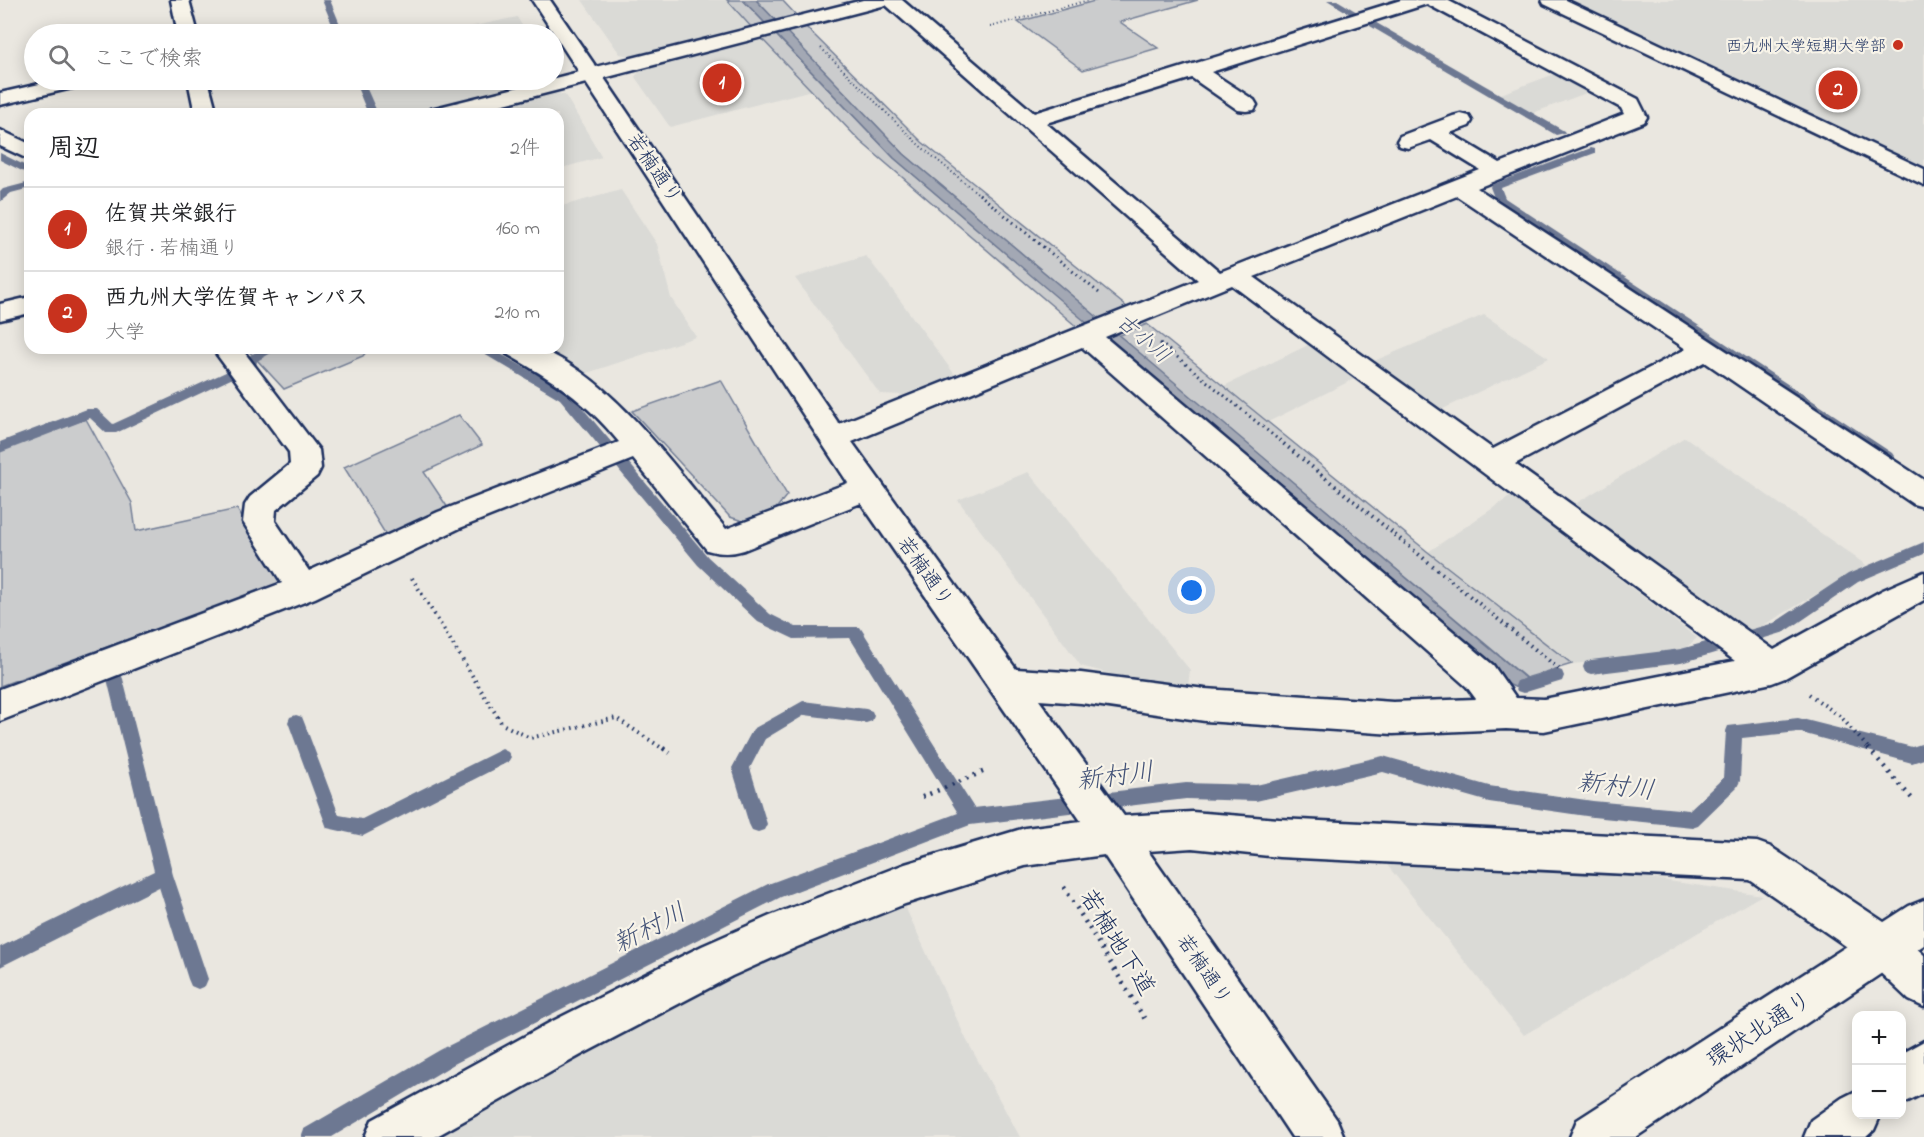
<!DOCTYPE html>
<html lang="ja">
<meta charset="utf-8">
<style>
body{margin:0;font-family:"Indie Flower","Klee One",sans-serif;background:#f2f2f2;color:#202124}
.controls{position:absolute;right:18px;bottom:18px;display:grid;overflow:hidden;border-radius:12px;box-shadow:0 3px 15px #0003}
.controls button{width:54px;height:54px;display:grid;place-items:center;padding:0;border:0;border-bottom:2px solid #e0e0e0;background:#fff;color:#202124;font:30px sans-serif}
.you{position:absolute;left:1192px;top:591px;width:21px;height:21px;margin:-15px;border:4px solid #fff;border-radius:50%;background:#1a73e8;box-shadow:0 0 0 9px #1a73e833}
.badge{display:grid;place-items:center;width:39px;height:39px;border-radius:50%;background:#c8321e;color:#fff;font-size:20px;font-weight:700}
.pin{position:absolute;translate:-50% -50%;border:3px solid #fff;box-shadow:0 2px 6px #0006}
.list{margin:0;padding:0;list-style:none}
h2{display:flex;justify-content:space-between;align-items:center;height:78px;margin:0;padding:0 24px;font-size:26px}
h2 small{font-size:20px;font-weight:400;color:#757577}
.list li{display:grid;grid-template-columns:39px 1fr auto;gap:18px;align-items:center;box-sizing:border-box;height:84px;padding:0 24px;border-top:2px solid #e0e0e0}
.list b{display:block;font-size:22px;white-space:nowrap}
.list p{margin:0;font-size:20px;white-space:nowrap;color:#757577}
.list em{font-size:20px;font-style:normal;color:#757577}
.icon{flex:none;width:33px;height:33px;fill:none;stroke:currentColor;stroke-width:2;stroke-linecap:round;stroke-linejoin:round}
.map{position:relative;flex:none;width:1924px;height:1137px;overflow:hidden}
.search{position:absolute;background:#fff;box-shadow:0 3px 15px #0003;left:24px;top:24px;width:540px;height:66px;display:flex;align-items:center;gap:15px;box-sizing:border-box;padding:0 21px;border-radius:33px;color:#757577;font-size:22px}
.panel{position:absolute;background:#fff;box-shadow:0 3px 15px #0003;left:24px;top:108px;width:540px;height:246px;border-radius:18px}
.map>svg:first-child{display:block}
.built{fill:#dadad6}
.green{fill:#cbcccd;stroke:#737e96;stroke-width:1.5}
.water{fill:#a3a8b4;stroke:#6d7892;stroke-width:1.5}
.lines{fill:none;stroke-linecap:round;stroke-linejoin:round}
.stream{fill:#6d7892;fill-rule:evenodd}
.minor-casing{stroke:#1b2f5e;stroke-width:5}
.highway-casing{stroke:#1b2f5e;stroke-width:5}
.path-far3{stroke:#1b2f5e;stroke-width:2;stroke-dasharray:1 3;stroke-linecap:butt}
.path-far2{stroke:#1b2f5e;stroke-width:3;stroke-dasharray:1.5 4;stroke-linecap:butt}
.path-far1{stroke:#1b2f5e;stroke-width:4;stroke-dasharray:1.5 4.5;stroke-linecap:butt}
.path{stroke:#1b2f5e;stroke-width:4.5;stroke-dasharray:2 6;stroke-linecap:butt}
.minor{fill:#f7f3e8;fill-rule:evenodd}
.highway{fill:#f7f3e8;fill-rule:evenodd}
.poi-dot{fill:#c8321e;stroke:#f7f3e8;stroke-width:2}
.labels{text-anchor:middle;stroke-width:4.5;stroke-linejoin:round;paint-order:stroke}
.far-poi-label{font-size:16px;fill:#1b2f5e;stroke:#f7f3e8;text-anchor:end}
.street-label{font-size:20px;fill:#1b2f5e;stroke:#f7f3e8}
.water-label{font-size:21px;font-style:italic;fill:#445378;stroke:#f7f3e8}
.near-street-label{font-size:24px;fill:#1b2f5e;stroke:#f7f3e8}
.near-water-label{font-size:26px;font-style:italic;fill:#445378;stroke:#f7f3e8}
</style>
<div class="map">
<svg width="1924" height="1137" viewBox="0 0 1924 1137">
<rect width="100%" height="100%" fill="#eae7e0"/>
<filter id="ink" filterUnits="userSpaceOnUse"><feTurbulence type="fractalNoise" baseFrequency=".0167" numOctaves="2"/><feDisplacementMap in="SourceGraphic" scale="12" xChannelSelector="R" yChannelSelector="G"/><feConvolveMatrix kernelMatrix="1 2 1 2 8 2 1 2 1" color-interpolation-filters="sRGB"/></filter>
<g filter="url(#ink)">
<g class="built">
<path d="M 582,0 L 727,0 L 752,28 L 637,57 L 620,54 Z"/>
<path d="M 1565,0 L 1924,0 L 1924,172 Z"/>
<path d="M 517,17 L 527,34 L 437,34 Z"/>
<path d="M 762,39 L 812,90 L 670,127 L 635,77 L 640,70 Z"/>
<path d="M 1560,72 L 1594,90 L 1525,116 L 1493,97 Z"/>
<path d="M 363,80 L 544,80 L 411,114 L 378,114 Z"/>
<path d="M 550,92 L 565,95 L 602,157 L 558,169 L 558,114 L 465,114 Z"/>
<path d="M 621,190 L 657,244 L 671,298 L 696,337 L 584,374 L 536,348 L 558,348 L 558,207 Z"/>
<path d="M 866,256 L 891,288 L 955,375 L 903,395 L 880,394 L 795,278 Z"/>
<path d="M 1484,315 L 1549,358 L 1441,410 L 1374,361 Z"/>
<path d="M 1308,345 L 1354,379 L 1268,422 L 1222,387 Z"/>
<path d="M 1685,437 L 1866,565 L 1752,632 L 1572,506 Z"/>
<path d="M 1028,472 L 1190,670 L 1187,694 L 1081,666 L 958,500 Z"/>
<path d="M 1511,496 L 1697,638 L 1680,653 L 1572,664 L 1428,552 Z"/>
<path d="M 1379,855 L 1582,868 L 1762,895 L 1524,1035 Z"/>
<path d="M 903,902 L 966,1039 L 1020,1137 L 432,1137 L 792,940 Z"/>
</g>
<g class="green">
<path d="M 727,0 L 743,0 L 766,24 L 752,28 Z"/>
<path d="M 756,0 L 782,0 L 797,16 L 776,21 Z"/>
<path d="M 1098,0 L 1198,0 L 1120,22 L 1158,48 L 1083,70 L 1018,22 Z"/>
<path d="M 806,27 L 922,142 L 1127,307 L 1099,319 L 904,154 L 786,32 Z"/>
<path d="M 776,35 L 894,158 L 1088,323 L 1077,327 L 860,141 L 762,39 Z"/>
<path d="M 1147,324 L 1428,552 L 1572,664 L 1526,678 L 1118,336 Z"/>
<path d="M 246,348 L 369,348 L 363,356 L 284,389 Z"/>
<path d="M 721,380 L 787,495 L 774,511 L 746,522 L 730,517 L 632,411 Z"/>
<path d="M 459,415 L 482,445 L 424,472 L 448,508 L 386,535 L 344,467 Z"/>
<path d="M 86,419 L 132,503 L 136,531 L 237,509 L 282,583 L 0,686 L 0,452 Z"/>
</g>
<path class="water" d="M 743,0 L 756,0 L 904,154 L 1531,683 L 1526,692 L 1510,685 L 894,158 Z"/>
<g class="lines">
<g class="stream">
<path d="M 322,0 L 330,0 L 344,34 L 336,34 Z"/>
<path d="M 1327,0 L 1337,0 L 1357,12 L 1350,14 Z"/>
<path d="M 1373,21 L 1564,131 L 1565,133 L 1556,135 L 1370,26 L 1369,24 Z"/>
<path d="M 354,80 L 363,80 L 378,114 L 368,114 Z"/>
<path d="M 1591,148 L 1595,149 L 1595,153 L 1501,188 L 1505,198 L 1892,453 L 1894,456 L 1892,459 L 1882,459 L 1495,200 L 1490,187 L 1491,185 Z"/>
<path d="M 0,153 L 30,168 L 30,175 L 0,160 Z"/>
<path d="M 30,182 L 30,188 L 11,193 L 0,202 L 0,192 L 3,189 Z"/>
<path d="M 263,348 L 280,348 L 257,361 L 256,367 L 248,367 L 244,359 Z"/>
<path d="M 474,348 L 490,348 L 570,393 L 708,557 L 770,614 L 796,627 L 860,627 L 974,808 L 1186,783 L 1256,785 L 1383,756 L 1489,786 L 1593,801 L 1689,810 L 1723,778 L 1726,731 L 1728,726 L 1798,718 L 1912,747 L 1924,743 L 1924,759 L 1912,763 L 1798,732 L 1742,738 L 1740,781 L 1737,787 L 1698,825 L 1692,827 L 1593,817 L 1489,802 L 1383,772 L 1256,801 L 1186,799 L 970,825 L 781,897 L 454,1064 L 332,1137 L 301,1137 L 304,1129 L 440,1050 L 768,884 L 958,813 L 850,638 L 794,639 L 758,622 L 698,565 L 560,399 Z"/>
<path d="M 228,371 L 233,372 L 234,375 L 233,378 L 116,433 L 106,433 L 90,418 L 0,452 L 0,442 L 87,409 L 97,409 L 113,424 Z"/>
<path d="M 1924,542 L 1924,554 L 1858,582 L 1785,632 L 1681,663 L 1591,674 L 1585,672 L 1583,667 L 1585,662 L 1591,660 L 1681,649 L 1774,623 L 1848,574 Z"/>
<path d="M 1556,669 L 1562,671 L 1564,676 L 1562,681 L 1523,693 L 1517,691 L 1515,686 L 1517,681 Z"/>
<path d="M 115,672 L 121,674 L 123,679 L 173,875 L 208,979 L 205,986 L 198,989 L 191,986 L 188,979 L 159,887 L 0,967 L 0,947 L 154,871 L 107,679 L 109,674 Z"/>
<path d="M 803,701 L 866,709 L 872,711 L 874,716 L 872,721 L 866,723 L 805,715 L 765,739 L 750,768 L 767,824 L 764,830 L 758,832 L 752,830 L 749,824 L 732,768 L 753,729 Z"/>
<path d="M 296,715 L 302,717 L 304,722 L 339,815 L 362,819 L 502,749 L 508,752 L 511,757 L 508,762 L 363,836 L 327,828 L 288,722 L 290,717 Z"/>
</g>
<g class="minor-casing">
<g id="minor">
<path d="M 171,0 L 189,0 L 198,34 L 178,34 Z"/>
<path d="M 532,0 L 550,0 L 596,67 L 863,0 L 902,0 L 1034,113 L 1401,0 L 1447,0 L 1638,99 L 1647,117 L 1644,122 L 1477,188 L 1924,480 L 1924,507 L 1913,504 L 1705,362 L 1515,464 L 1774,650 L 1883,590 L 1924,572 L 1924,600 L 1785,678 L 1772,683 L 1544,731 L 1506,729 L 1393,734 L 1205,721 L 1081,703 L 1039,700 L 1124,816 L 1192,812 L 1279,819 L 1757,842 L 1771,847 L 1899,932 L 1924,955 L 1924,1007 L 1909,1000 L 1869,962 L 1750,880 L 1279,857 L 1192,848 L 1148,851 L 1337,1120 L 1344,1137 L 1292,1137 L 1104,855 L 1025,866 L 905,904 L 797,947 L 732,976 L 581,1055 L 435,1137 L 365,1137 L 372,1120 L 549,1023 L 702,946 L 770,916 L 905,864 L 1025,828 L 1081,821 L 861,503 L 744,550 C 731,554 720,554 707,550 L 633,459 L 460,528 L 315,598 L 0,721 L 0,689 L 282,583 L 243,522 L 245,505 L 250,497 L 290,464 L 289,452 L 212,348 L 241,348 L 319,450 L 321,468 L 317,476 L 276,510 L 275,521 L 309,571 L 438,512 L 619,442 C 584,399 554,381 507,354 L 503,348 C 514,348 530,345 540,349 C 613,378 676,469 726,529 L 848,483 L 586,83 L 465,114 L 428,114 L 431,109 L 579,72 ZM 1427,4 L 1621,108 L 1624,114 L 1500,163 L 1450,133 L 1469,126 L 1472,121 L 1469,116 L 1461,114 L 1453,116 L 1400,136 L 1397,141 L 1400,146 L 1408,148 L 1431,140 L 1480,170 L 1220,272 L 1046,123 L 1192,78 L 1238,110 L 1246,111 L 1254,110 L 1257,105 L 1254,100 L 1211,72 ZM 886,5 L 1198,280 L 839,424 L 604,78 ZM 1457,196 L 1686,349 L 1493,449 L 1254,277 ZM 1232,285 L 1735,661 L 1544,699 L 1516,698 L 1493,665 L 1105,337 ZM 1082,347 L 1467,687 L 1476,699 L 1393,702 L 1205,689 L 1081,673 L 1016,669 L 852,442 Z"/>
<path d="M 1542,0 L 1566,0 L 1924,169 L 1924,185 L 1544,4 Z"/>
<path d="M 57,80 L 92,80 L 89,84 L 0,105 L 0,93 Z"/>
<path d="M 188,80 L 208,80 L 217,114 L 195,114 Z"/>
<path d="M 0,130 L 30,144 L 30,160 L 0,146 Z"/>
<path d="M 30,297 L 30,313 L 0,320 L 0,304 Z"/>
</g>
</g>
<g class="highway-casing">
<g id="highway">
<path d="M 1924,900 L 1924,945 L 1636,1137 L 1570,1137 L 1577,1120 L 1909,906 Z"/>
<path d="M 1924,1041 L 1924,1093 L 1902,1104 L 1902,1053 Z"/>
<path d="M 1856,1091 L 1856,1114 L 1881,1114 L 1874,1130 L 1866,1137 L 1804,1137 L 1811,1120 L 1842,1098 Z"/>
</g>
</g>
<g class="path-far3">
<path d="M 990,27 L 1089,0"/>
<path d="M 821,48 L 919,145 L 981,196"/>
</g>
<g class="path-far2">
<path d="M 979,194 L 1099,293"/>
<path d="M 1160,343 L 1280,441"/>
</g>
<g class="path-far1">
<path d="M 1279,440 L 1559,669"/>
<path d="M 412,578 L 502,724 L 530,738 L 616,718 L 665,750"/>
<path d="M 1809,694 L 1841,717 L 1870,750"/>
</g>
<g class="path">
<path d="M 663,748 L 670,753"/>
<path d="M 1868,748 L 1915,802"/>
<path d="M 922,797 L 985,771"/>
<path d="M 1064,887 L 1146,1021"/>
</g>
<use href="#minor" class="minor"/>
<use href="#highway" class="highway"/>
</g>
</g>
<circle class="poi-dot" cx="1898" cy="45" r="6"/>
<g class="labels">
<g class="far-poi-label">
<text x="1886" y="51">西九州大学短期大学部</text>
</g>
<g class="street-label">
<text transform="translate(655 168) rotate(56)" y="7">若楠通り</text>
<text transform="translate(926 571) rotate(55)" y="7">若楠通り</text>
<text transform="translate(1205 969) rotate(56)" y="7">若楠通り</text>
</g>
<g class="water-label">
<text transform="translate(1144 338) rotate(41)" y="7">古小川</text>
</g>
<g class="near-street-label">
<text transform="translate(1118 942) rotate(58)" y="8">若楠地下道</text>
<text transform="translate(1759 1029) rotate(-33)" y="8">環状北通り</text>
</g>
<g class="near-water-label">
<text transform="translate(1115 775) rotate(-7)" y="9">新村川</text>
<text transform="translate(1616 785) rotate(7)" y="9">新村川</text>
<text transform="translate(649 927) rotate(-27)" y="9">新村川</text>
</g>
</g>
</svg>
<div class="controls">
<button>+</button>
<button>−</button>
</div>
<div class="you"></div>
<div class="pin badge" style="left:722px;top:83px">1</div>
<div class="pin badge" style="left:1838px;top:90px">2</div>
<div class="search"><svg class="icon" aria-label="search" viewBox="0 0 24 24"><circle cx="10" cy="10" r="6"/><path d="M15 15l6 6"/></svg>ここで検索</div>
<section class="panel">
<h2>周辺<small>2件</small></h2>
<ul class="list">
<li><span class="badge">1</span><div><b>佐賀共栄銀行</b><p>銀行 · 若楠通り</p></div><em>160 m</em></li>
<li><span class="badge">2</span><div><b>西九州大学佐賀キャンパス</b><p>大学</p></div><em>210 m</em></li>
</ul>
</section>
</div>
